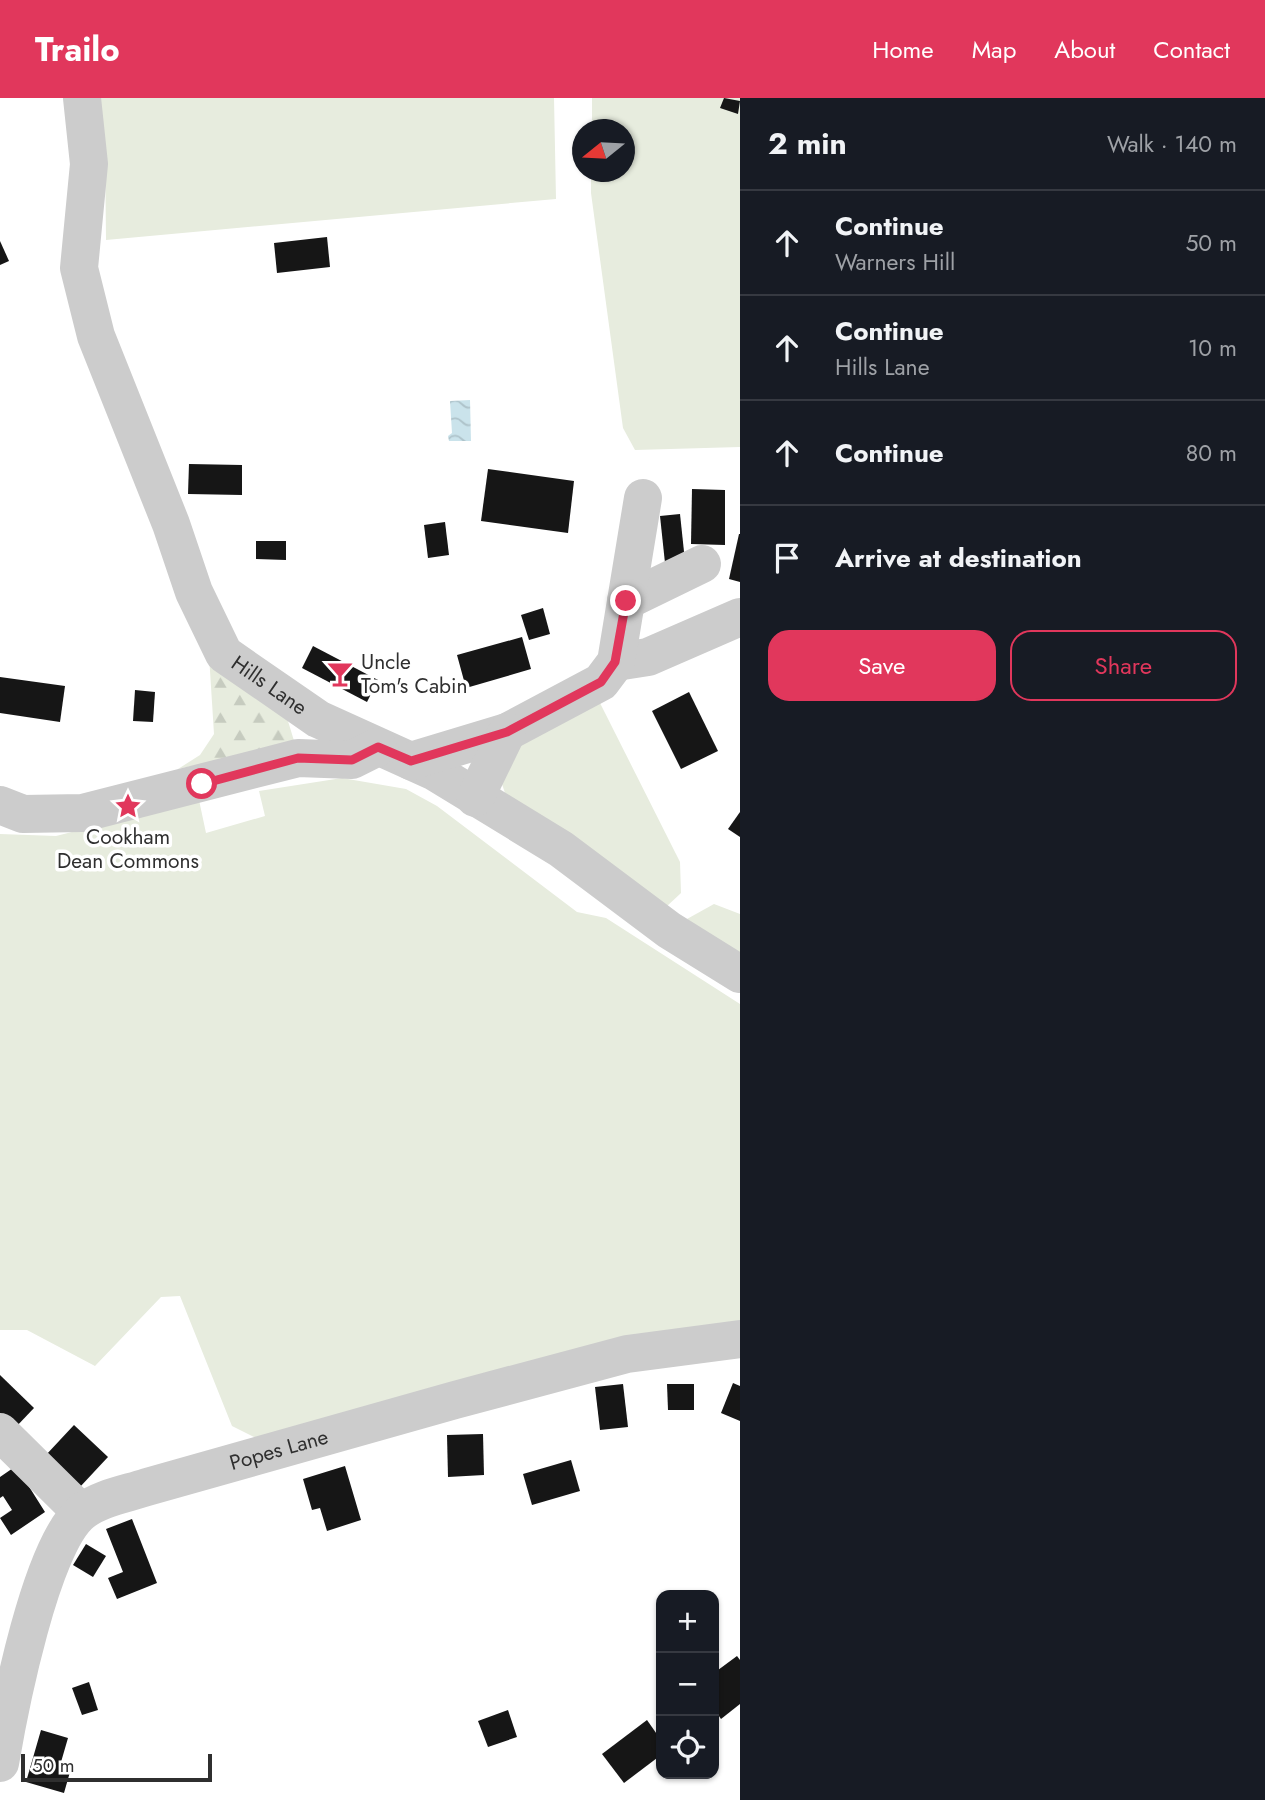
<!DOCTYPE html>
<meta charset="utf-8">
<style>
body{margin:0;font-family:Jost,sans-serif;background:#20242c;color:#f1f3f6}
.controls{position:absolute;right:21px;bottom:21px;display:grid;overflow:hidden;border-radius:14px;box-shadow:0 2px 5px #0004}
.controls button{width:63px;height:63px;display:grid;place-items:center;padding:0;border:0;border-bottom:2px solid #363941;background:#171b24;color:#f1f3f6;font:35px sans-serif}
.compass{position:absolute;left:572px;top:21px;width:63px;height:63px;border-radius:50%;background:#171b24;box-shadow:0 2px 5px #0004;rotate:252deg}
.scale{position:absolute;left:21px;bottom:18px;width:191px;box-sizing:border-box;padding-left:7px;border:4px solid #2f2f2f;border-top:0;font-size:19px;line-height:24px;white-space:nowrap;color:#2f2f2f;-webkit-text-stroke:5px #fff;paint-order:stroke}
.stop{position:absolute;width:21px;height:21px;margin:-16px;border:5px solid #e1375c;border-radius:50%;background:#fff}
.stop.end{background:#e1375c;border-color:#fff;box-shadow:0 2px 7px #0008}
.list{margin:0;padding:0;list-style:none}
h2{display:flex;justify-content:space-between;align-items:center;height:91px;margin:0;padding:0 28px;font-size:30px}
h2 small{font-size:23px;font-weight:400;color:#9ea1a6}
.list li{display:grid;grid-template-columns:46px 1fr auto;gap:21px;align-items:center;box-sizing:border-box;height:105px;padding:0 28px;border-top:2px solid #363941}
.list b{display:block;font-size:26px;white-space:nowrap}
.list p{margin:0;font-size:23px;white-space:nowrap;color:#9ea1a6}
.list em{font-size:23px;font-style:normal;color:#9ea1a6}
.actions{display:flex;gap:14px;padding:21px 28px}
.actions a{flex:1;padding:16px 0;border:2px solid #e1375c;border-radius:21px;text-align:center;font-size:24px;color:#e1375c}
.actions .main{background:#e1375c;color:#fff}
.icon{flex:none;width:38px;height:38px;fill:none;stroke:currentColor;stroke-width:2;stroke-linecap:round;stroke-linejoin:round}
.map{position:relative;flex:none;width:740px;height:1702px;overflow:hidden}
header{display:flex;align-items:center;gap:42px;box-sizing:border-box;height:98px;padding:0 35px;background:#e1375c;color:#fff}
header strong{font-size:33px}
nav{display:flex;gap:38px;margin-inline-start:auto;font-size:24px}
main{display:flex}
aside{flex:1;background:#171b24}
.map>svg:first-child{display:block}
.green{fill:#e7ecde}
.forest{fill:url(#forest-firs)}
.water{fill:url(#water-waves)}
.building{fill:#161616}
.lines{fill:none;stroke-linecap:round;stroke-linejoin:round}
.minor{stroke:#ccc;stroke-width:38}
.route{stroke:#e1375c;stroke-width:9}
.labels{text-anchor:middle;stroke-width:7;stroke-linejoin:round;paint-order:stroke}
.poi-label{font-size:21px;fill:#2f2f2f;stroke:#fff;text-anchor:start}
.street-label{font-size:21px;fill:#2f2f2f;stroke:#fff}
</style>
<header>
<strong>Trailo</strong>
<nav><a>Home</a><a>Map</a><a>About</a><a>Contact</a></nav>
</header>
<main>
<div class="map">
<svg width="740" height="1702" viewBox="0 0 740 1702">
<defs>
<pattern id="forest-firs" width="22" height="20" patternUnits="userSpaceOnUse" patternTransform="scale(1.75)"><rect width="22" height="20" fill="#e7ecde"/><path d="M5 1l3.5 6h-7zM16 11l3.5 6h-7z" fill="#c6cbbf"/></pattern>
<pattern id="water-waves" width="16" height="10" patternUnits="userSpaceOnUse" patternTransform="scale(1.75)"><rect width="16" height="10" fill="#cae3eb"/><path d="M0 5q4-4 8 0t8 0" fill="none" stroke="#aec3ca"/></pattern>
</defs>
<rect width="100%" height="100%" fill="#fff"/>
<g class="green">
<path d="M 100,0 L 554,0 L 556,101 L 106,142 L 105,48 Z"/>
<path d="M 592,0 L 740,0 L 740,349 L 635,352 L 623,330 L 591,95 L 591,74 L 624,74 L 624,32 L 592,31 Z"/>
<path d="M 600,605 L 680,764 L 681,795 L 665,810 L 508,704 L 499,677 L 515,643 Z"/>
<path d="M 342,680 L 406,691 L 437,708 L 577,814 L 606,820 L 740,906 L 740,1223 L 260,1342 L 232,1328 L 180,1198 L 161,1199 L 95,1268 L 27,1232 L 0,1232 L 0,736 L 56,738 L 199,702 L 206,735 L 265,718 L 259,693 Z"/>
<path d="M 714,806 L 740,816 L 740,861 L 687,821 Z"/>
</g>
<path class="forest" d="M 209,557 L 284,610 L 295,646 L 178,671 L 200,657 L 214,636 Z"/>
<path class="water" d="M 470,302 L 471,343 L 449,343 L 448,338 L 452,335 L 450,303 Z"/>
<g class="building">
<path d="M 724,0 L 740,3 L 738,16 L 720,10 Z"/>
<path d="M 327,139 L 330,169 L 277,175 L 274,145 Z"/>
<path d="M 0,143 L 9,163 L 0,167 Z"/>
<path d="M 189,366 L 242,367 L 242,397 L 188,396 Z"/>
<path d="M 488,371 L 574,383 L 568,435 L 481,423 Z"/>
<path d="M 692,391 L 725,392 L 725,447 L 691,446 Z"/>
<path d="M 680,416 L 685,463 L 665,465 L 660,418 Z"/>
<path d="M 445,424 L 449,457 L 428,460 L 424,427 Z"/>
<path d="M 739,436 L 740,436 L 740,484 L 729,481 Z"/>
<path d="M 256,443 L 286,443 L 286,462 L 256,461 Z"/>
<path d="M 543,510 L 550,536 L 529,542 L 521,517 Z"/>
<path d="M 522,539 L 531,571 L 466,590 L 457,557 Z"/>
<path d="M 313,548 L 378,582 L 367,604 L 302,570 Z"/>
<path d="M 0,579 L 65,588 L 60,624 L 0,615 Z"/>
<path d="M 135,592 L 155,594 L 153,624 L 133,623 Z"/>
<path d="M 689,594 L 718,653 L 681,671 L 652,613 Z"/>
<path d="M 740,714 L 740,739 L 728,731 Z"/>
<path d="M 0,1277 L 34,1310 L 14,1331 L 0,1318 Z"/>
<path d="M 733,1285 L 740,1288 L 740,1323 L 721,1315 Z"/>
<path d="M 623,1286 L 628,1329 L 600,1332 L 595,1289 Z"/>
<path d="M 667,1286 L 694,1286 L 694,1312 L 668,1312 Z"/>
<path d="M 74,1327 L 108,1359 L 79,1390 L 45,1358 Z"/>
<path d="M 483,1336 L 484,1377 L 448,1379 L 447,1337 Z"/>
<path d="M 571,1362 L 580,1393 L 532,1407 L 523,1376 Z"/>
<path d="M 16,1368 L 45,1414 L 11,1437 L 0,1420 L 12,1412 L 3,1398 L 0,1400 L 0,1379 Z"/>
<path d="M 345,1368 L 361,1422 L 327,1433 L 320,1410 L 312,1412 L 303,1381 Z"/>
<path d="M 132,1421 L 157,1485 L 117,1501 L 108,1480 L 123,1474 L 106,1431 Z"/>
<path d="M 86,1446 L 106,1458 L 93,1479 L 73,1467 Z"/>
<path d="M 737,1558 L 740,1562 L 740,1606 L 721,1621 L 714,1611 L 714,1575 Z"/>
<path d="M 89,1584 L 98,1612 L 82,1617 L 72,1590 Z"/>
<path d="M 508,1612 L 517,1639 L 488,1649 L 478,1623 Z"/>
<path d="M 647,1622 L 661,1642 L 661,1657 L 624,1685 L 602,1656 Z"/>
<path d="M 41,1632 L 68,1640 L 59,1671 L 70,1674 L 64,1695 L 26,1684 Z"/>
</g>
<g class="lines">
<g class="minor">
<path id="s1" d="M 82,0 L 89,66 L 79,170 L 96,238 L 171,426 L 194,494 L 224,556 L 318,621 L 435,674 L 561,751 L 669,832 L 740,876"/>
<path d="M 626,503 L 702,466"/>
<path d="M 616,564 L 648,559 L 740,519"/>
<path d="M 411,663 L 507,634 L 601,584 L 616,564 L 643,400"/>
<path d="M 475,700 L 507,634"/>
<path d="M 0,707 L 23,716 L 83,715 L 298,660 L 352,662 L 378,649"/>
<path d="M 0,1334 L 81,1414"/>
<path id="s2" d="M 0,1665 C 9,1612 41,1446 82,1414 C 100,1400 126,1396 147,1389 L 455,1302 L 627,1256 L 740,1241"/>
</g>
</g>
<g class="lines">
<path class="route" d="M 202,686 L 298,660 L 352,662 L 378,649 L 411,663 L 507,634 L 601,584 L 615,564 L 626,503"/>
</g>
<defs>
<g id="bar-bare" transform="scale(2.1)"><path d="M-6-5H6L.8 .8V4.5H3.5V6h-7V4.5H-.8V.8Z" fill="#e1375c" stroke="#fff" stroke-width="2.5" paint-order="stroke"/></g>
<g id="sight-bare" transform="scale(2.1)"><path d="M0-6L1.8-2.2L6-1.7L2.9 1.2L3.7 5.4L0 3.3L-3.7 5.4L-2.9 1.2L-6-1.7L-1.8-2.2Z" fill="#e1375c" stroke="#fff" stroke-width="2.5" paint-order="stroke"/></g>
</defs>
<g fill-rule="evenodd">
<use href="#bar-bare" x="340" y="576"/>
<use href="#sight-bare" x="128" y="708"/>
</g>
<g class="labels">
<g class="poi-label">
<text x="361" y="571">Uncle<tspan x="361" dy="24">Tom's Cabin</tspan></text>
<text x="128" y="746" text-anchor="middle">Cookham<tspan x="128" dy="24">Dean Commons</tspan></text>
</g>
<g class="street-label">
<text dy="7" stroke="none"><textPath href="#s1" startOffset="639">Hills Lane</textPath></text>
<text dy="7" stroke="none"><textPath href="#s2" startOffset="474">Popes Lane</textPath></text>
</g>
</g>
</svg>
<div class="controls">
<button>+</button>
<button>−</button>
<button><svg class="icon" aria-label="locate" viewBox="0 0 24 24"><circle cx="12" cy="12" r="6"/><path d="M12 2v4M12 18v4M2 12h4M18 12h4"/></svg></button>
</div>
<svg class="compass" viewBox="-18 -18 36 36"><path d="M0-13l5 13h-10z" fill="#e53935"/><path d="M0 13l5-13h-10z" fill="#9ea1a6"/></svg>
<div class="scale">50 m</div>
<div class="stop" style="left:202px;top:686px"></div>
<div class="stop end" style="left:626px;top:503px"></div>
</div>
<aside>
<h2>2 min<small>Walk · 140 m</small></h2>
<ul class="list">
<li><svg class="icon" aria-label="ahead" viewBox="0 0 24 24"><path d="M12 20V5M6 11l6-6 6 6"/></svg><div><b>Continue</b><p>Warners Hill</p></div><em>50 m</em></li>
<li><svg class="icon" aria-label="ahead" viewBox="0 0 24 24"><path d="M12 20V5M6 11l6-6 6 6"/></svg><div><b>Continue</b><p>Hills Lane</p></div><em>10 m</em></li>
<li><svg class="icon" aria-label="ahead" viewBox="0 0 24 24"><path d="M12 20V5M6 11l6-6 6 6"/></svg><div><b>Continue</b></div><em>80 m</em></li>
<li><svg class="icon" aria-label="arrive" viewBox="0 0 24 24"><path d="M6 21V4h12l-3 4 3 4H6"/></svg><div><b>Arrive at destination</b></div></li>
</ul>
<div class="actions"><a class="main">Save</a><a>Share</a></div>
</aside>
</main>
